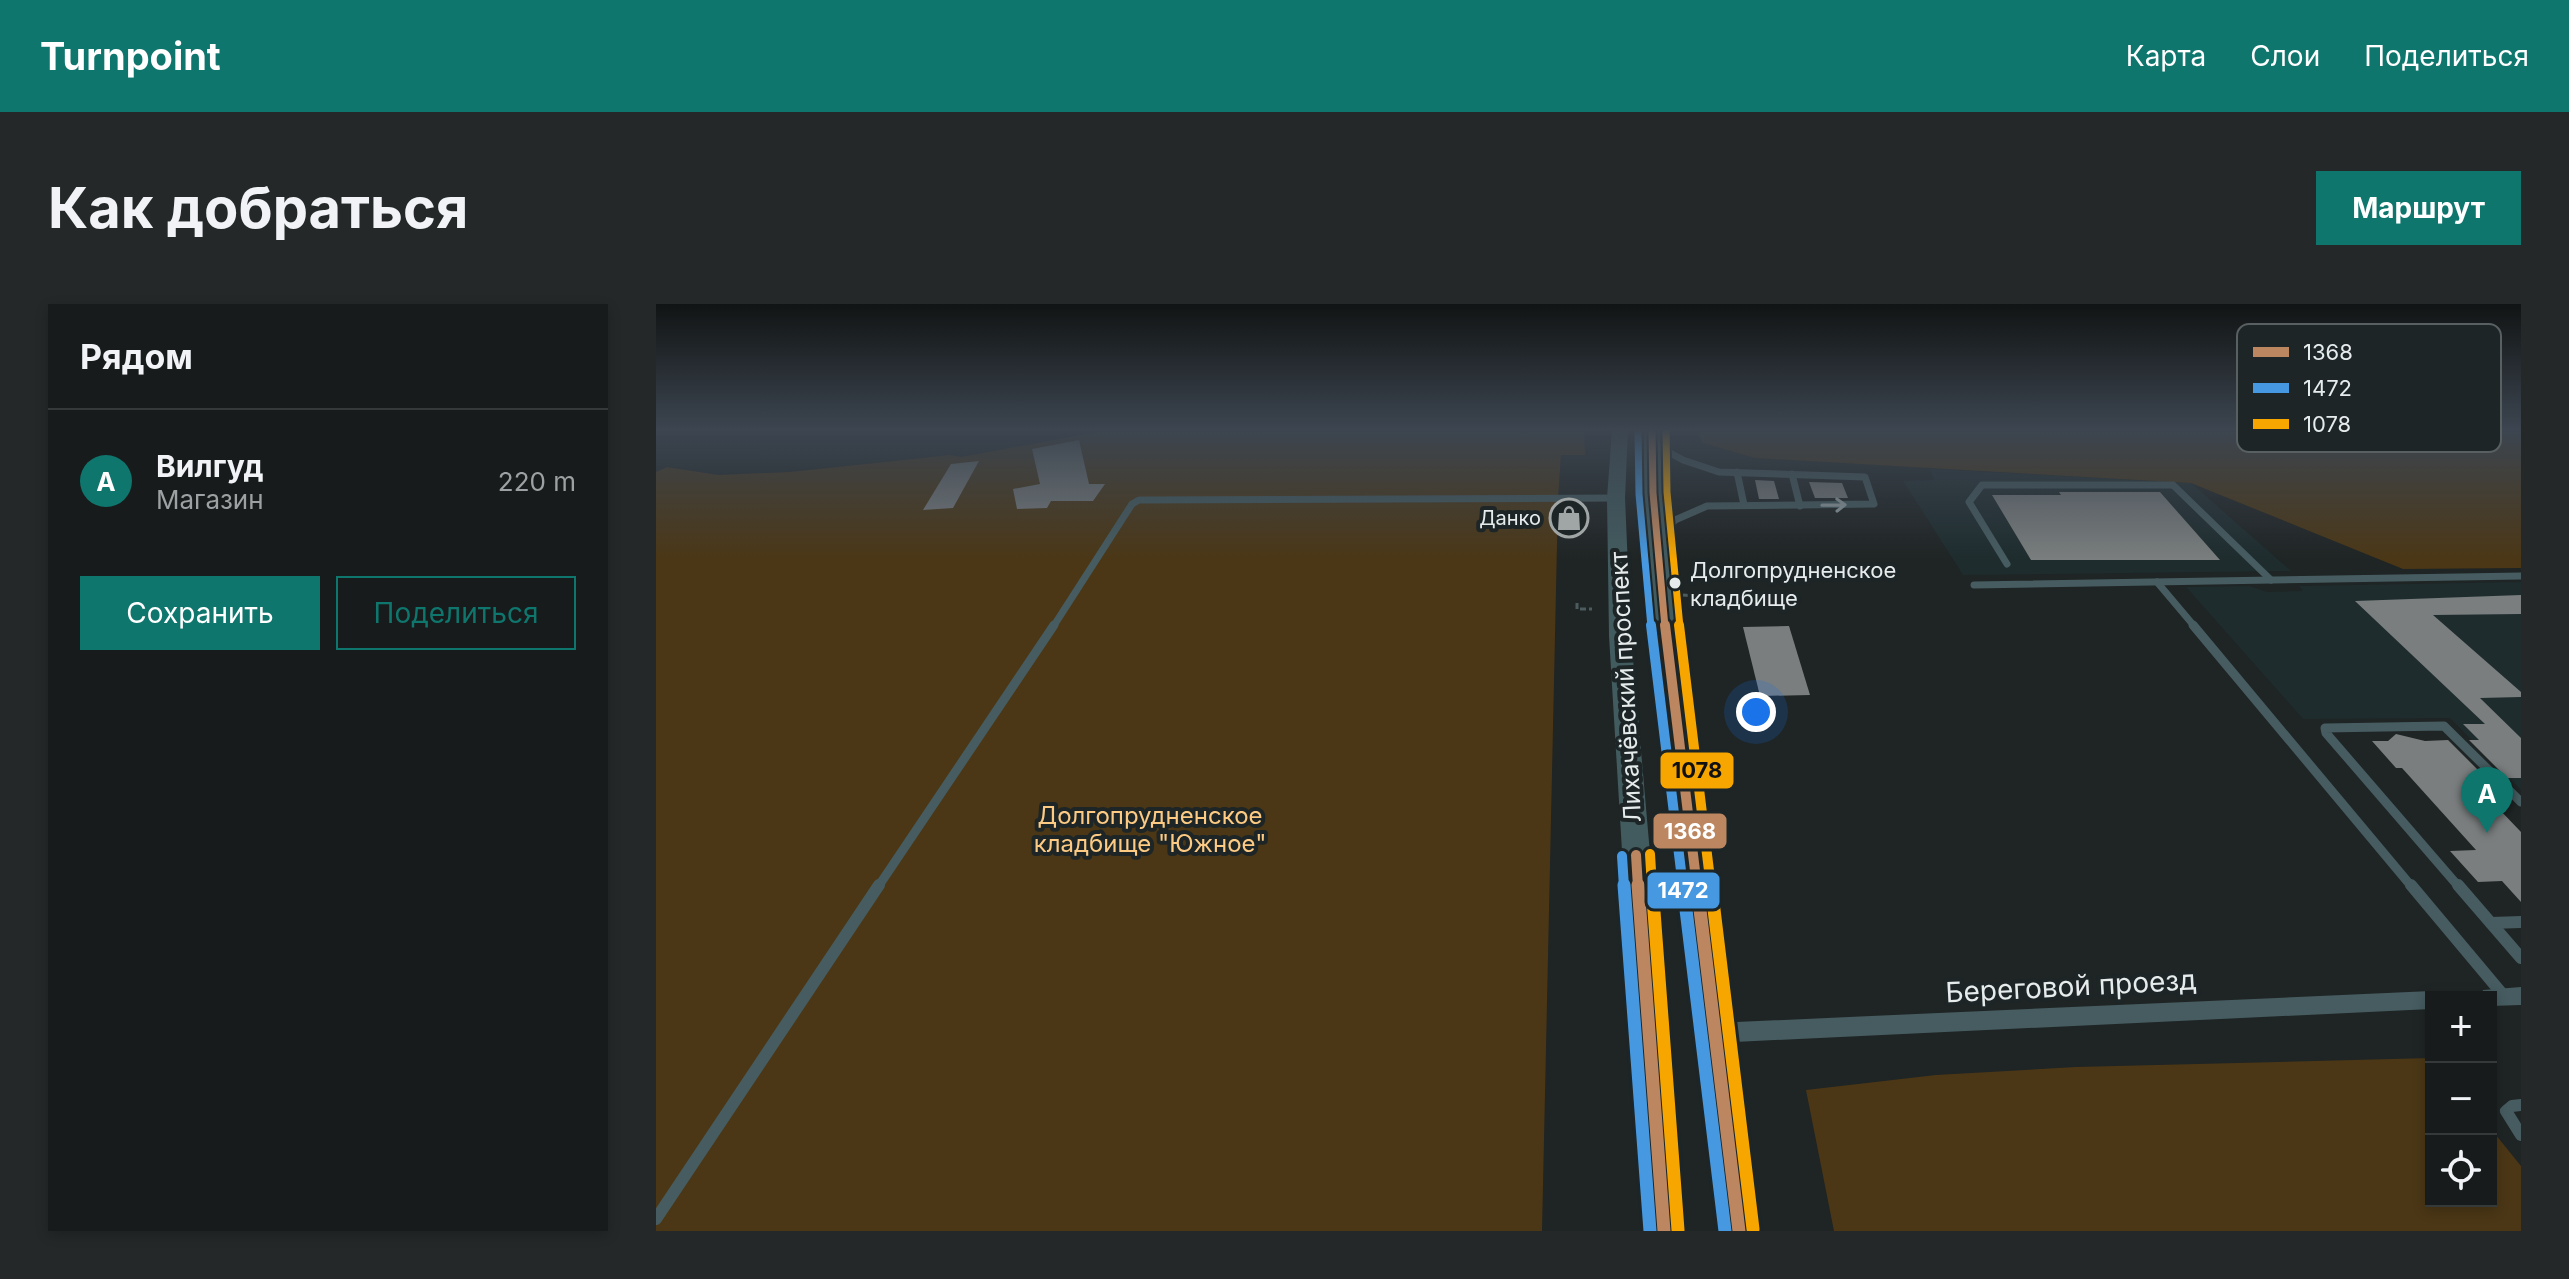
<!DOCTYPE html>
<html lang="ru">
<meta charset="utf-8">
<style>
body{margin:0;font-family:Inter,sans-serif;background:#242828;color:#f1f3f6}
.controls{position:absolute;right:24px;bottom:24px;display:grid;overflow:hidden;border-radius:0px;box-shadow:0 4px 12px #0003}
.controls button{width:72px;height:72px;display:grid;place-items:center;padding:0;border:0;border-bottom:2px solid #36393a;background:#171b1b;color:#f1f3f6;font:40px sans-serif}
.you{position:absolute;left:1100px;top:408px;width:28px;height:28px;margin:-20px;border:6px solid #fff;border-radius:50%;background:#1a73e8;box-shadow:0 0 0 12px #1a73e833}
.badge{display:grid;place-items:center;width:52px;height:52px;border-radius:50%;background:#0f766e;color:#fff;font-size:26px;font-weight:700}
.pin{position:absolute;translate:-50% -66px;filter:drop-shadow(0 2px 4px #0008)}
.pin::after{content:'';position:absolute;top:42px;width:28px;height:24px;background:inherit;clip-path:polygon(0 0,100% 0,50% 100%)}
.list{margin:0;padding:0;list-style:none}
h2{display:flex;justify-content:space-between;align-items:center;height:104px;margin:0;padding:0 32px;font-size:34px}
h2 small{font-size:26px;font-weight:400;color:#9ea1a3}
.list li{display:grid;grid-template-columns:52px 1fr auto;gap:24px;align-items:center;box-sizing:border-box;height:144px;padding:0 32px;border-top:2px solid #36393a}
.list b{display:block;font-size:30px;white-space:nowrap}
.list p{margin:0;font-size:26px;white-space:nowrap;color:#9ea1a3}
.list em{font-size:26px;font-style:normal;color:#9ea1a3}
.actions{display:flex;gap:16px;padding:24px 32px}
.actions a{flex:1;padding:18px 0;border:2px solid #0f766e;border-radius:0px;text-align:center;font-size:28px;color:#0f766e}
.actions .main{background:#0f766e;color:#fff}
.icon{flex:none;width:44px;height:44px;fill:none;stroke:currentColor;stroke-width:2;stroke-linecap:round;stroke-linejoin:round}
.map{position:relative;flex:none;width:1865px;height:927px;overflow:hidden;border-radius:0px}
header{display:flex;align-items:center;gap:48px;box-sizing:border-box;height:112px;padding:0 40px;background:#0f766e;color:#fff}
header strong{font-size:38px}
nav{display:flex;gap:44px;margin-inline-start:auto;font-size:28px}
.intro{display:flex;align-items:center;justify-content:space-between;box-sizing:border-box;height:192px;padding:0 48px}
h1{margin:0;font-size:56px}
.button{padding:20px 36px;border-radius:0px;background:#0f766e;color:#fff;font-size:28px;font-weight:700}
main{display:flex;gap:48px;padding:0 48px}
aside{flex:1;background:#171b1b;border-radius:0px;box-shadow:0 4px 12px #0003}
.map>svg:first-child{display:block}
.built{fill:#1e2c2e}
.green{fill:#4b3716}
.building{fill:#7a7e7e}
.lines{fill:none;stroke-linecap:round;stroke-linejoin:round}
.path{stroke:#4c5c5e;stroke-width:3;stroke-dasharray:6 3;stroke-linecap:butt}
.service-far2{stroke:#465c60;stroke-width:7}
.service-far1{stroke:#465c60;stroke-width:9}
.service{stroke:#465c60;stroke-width:12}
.minor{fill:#465c60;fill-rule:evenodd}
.secondary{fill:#425b5f;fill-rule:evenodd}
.bus-1-far2-casing{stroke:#1d2526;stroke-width:11}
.bus-1-far1-casing{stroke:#1d2526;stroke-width:16}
.bus-1-casing{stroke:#1d2526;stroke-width:19}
.bus-2-far2-casing{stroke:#1d2526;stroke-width:11}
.bus-2-far1-casing{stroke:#1d2526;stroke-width:16}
.bus-2-casing{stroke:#1d2526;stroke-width:19}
.bus-3-far2-casing{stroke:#1d2526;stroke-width:11}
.bus-3-far1-casing{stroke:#1d2526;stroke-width:16}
.bus-3-casing{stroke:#1d2526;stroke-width:19}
.bus-1-far2{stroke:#bb8660;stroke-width:7}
.bus-1-far1{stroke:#bb8660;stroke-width:10}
.bus-1{stroke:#bb8660;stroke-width:13}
.bus-2-far2{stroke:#4699e1;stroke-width:7}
.bus-2-far1{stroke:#4699e1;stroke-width:10}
.bus-2{stroke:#4699e1;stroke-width:13}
.bus-3-far2{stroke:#f7a600;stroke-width:7}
.bus-3-far1{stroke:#f7a600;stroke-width:10}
.bus-3{stroke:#f7a600;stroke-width:13}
.oneway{stroke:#96a4a6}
.bus-dot{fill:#e6ebec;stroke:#1d2526;stroke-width:3}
.labels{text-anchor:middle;stroke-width:8;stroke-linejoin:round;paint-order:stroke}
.far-poi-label{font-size:20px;fill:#e6ebec;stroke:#1d2526;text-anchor:end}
.bus-label{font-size:22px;fill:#e6ebec;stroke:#1d2526;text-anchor:start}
.street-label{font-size:24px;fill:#e6ebec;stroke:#1d2526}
.park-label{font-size:24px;fill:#fcca83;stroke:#1d2526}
.near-street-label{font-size:28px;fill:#e6ebec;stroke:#1d2526}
.key{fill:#1d2526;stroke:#596061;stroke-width:2}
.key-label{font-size:22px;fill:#e6ebec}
.line-badge{stroke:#1d2526;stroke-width:3}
.badge-label{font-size:22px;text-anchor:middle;font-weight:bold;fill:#fff}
.pale-badge-label{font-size:22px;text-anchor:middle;font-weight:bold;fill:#111}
</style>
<header>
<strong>Turnpoint</strong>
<nav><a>Карта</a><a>Слои</a><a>Поделиться</a></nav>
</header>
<div class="intro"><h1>Как добраться</h1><a class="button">Маршрут</a></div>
<main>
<aside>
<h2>Рядом<small></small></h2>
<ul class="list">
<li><span class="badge">A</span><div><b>Вилгуд</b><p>Магазин</p></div><em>220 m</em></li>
</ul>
<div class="actions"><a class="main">Сохранить</a><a>Поделиться</a></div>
</aside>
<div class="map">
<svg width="1865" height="927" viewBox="0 0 1865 927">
<rect width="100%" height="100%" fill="#1f2424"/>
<g class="built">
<path d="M 1274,165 L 1535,179 L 1635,267 L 1307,271 L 1247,177 L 1278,176 Z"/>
<path d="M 1865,278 L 1865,486 L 1794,414 L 1647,415 L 1530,283 L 1593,282 L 1611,288 L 1647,287 L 1643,282 Z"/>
</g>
<g class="green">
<path d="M 453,126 L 928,126 L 929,151 L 905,151 L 902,194 L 886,927 L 0,927 L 0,168 L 11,163 L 62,171 L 134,168 L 294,151 L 305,153 Z"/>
<path d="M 1040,126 L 1865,126 L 1865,264 L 1747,265 L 1535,179 L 1099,154 L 1047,139 Z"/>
<path d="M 1775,754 L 1775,897 L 1835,897 L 1835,825 L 1865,862 L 1865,927 L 1178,927 L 1150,786 L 1280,771 L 1420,763 Z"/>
</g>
<g class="building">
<path d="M 423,136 L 433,180 L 449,180 L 437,197 L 395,197 L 391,204 L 361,205 L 357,185 L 384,180 L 376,145 Z"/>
<path d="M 323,157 L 297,204 L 267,206 L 295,160 Z"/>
<path d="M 1099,176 L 1118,177 L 1123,195 L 1103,195 Z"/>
<path d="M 1153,178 L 1186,179 L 1192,194 L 1159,194 Z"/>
<path d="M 1403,188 L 1504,188 L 1564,256 L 1375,256 L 1336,191 L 1405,191 Z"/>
<path d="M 1865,291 L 1865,310 L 1777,311 L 1865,388 L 1865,393 L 1824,394 L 1865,434 L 1865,474 L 1851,474 L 1813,436 L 1823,436 L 1807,420 L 1829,420 L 1699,297 Z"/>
<path d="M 1133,322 L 1154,391 L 1104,392 L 1087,323 Z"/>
<path d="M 1740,430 L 1769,437 L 1792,436 L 1830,474 L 1822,474 L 1827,479 L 1818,479 L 1865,528 L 1865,598 L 1846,577 L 1822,578 L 1794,547 L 1820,546 L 1746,464 L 1740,464 L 1716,437 L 1732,437 Z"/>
</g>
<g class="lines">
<g class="path">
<path d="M 1027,291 L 1038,292 L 1038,298"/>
<path d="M 921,299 L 921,305 L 936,305"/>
</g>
<g class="service-far2">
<path d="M 996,139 L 1027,156 L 1063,168 L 1209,173 L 1218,200 L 1051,202 L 1019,216 L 1004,232"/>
<path d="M 1081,168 L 1088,201"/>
<path d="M 1136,170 L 1144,202"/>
<path d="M 1351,260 L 1313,198 L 1326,181 L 1517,181 L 1615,276"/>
<path d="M 1501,278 L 1539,323"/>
<path d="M 1318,281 L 1865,272"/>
<path d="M 397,323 L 476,200 L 483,196 L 960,194"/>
</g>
<g class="service-far1">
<path d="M 1537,321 L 1756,583"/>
<path d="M 222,583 L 398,321"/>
<path d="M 1803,583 L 1670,429 L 1669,424 L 1788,422 L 1865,498"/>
</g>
<g class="service">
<path d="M 1755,581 L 1848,692"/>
<path d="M 1802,581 L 1865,654"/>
<path d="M 1835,619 L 1865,618"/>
<path d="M 1865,801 L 1856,802 L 1850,807 L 1865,831"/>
<path d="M 0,915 L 223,581"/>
</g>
<g class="minor">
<path d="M 1865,683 L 1865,701 L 1835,702 L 1835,693 L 1824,693 L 1827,686 Z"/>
<path d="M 1775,687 L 1785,693 L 1775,693 L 1775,705 L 1058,739 L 1050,736 L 1046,729 L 1050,722 L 1058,719 Z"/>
</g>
<g class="secondary">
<path d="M 956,126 L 972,126 L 969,194 L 975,332 L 1027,927 L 989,927 L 953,332 L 951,194 Z"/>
<path d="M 988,126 L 1004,126 L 1006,189 L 1016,286 L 1102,927 L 1064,927 L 994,286 L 988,189 Z"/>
</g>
<g class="bus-1-far2-casing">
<path id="bus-1-far2" d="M 996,126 L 997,189 L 1009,323"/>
</g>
<g class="bus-1-far1-casing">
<g id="bus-1-far1">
<path d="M 1009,321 L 1041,583"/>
<path d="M 980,551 L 982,583"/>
</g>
</g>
<g class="bus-1-casing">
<g id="bus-1">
<path d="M 982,581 L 1008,927"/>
<path d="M 1041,581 L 1083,927"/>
</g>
</g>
<g class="bus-2-far2-casing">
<path id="bus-2-far2" d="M 982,126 L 983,190 L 995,323"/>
</g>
<g class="bus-2-far1-casing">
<g id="bus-2-far1">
<path d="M 995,321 L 1027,583"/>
<path d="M 966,552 L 968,583"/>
</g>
</g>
<g class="bus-2-casing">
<g id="bus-2">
<path d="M 968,581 L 994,927"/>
<path d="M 1027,581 L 1069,927"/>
</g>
</g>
<g class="bus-3-far2-casing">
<path id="bus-3-far2" d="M 1010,126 L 1011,188 L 1024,323"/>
</g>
<g class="bus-3-far1-casing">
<g id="bus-3-far1">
<path d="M 1023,321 L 1055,583"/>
<path d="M 994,550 L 996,583"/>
</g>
</g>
<g class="bus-3-casing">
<g id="bus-3">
<path d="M 996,581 L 1022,926"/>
<path d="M 1055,581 L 1097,925"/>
</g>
</g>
<use href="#bus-1-far2" class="bus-1-far2"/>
<use href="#bus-1-far1" class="bus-1-far1"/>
<use href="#bus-1" class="bus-1"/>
<use href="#bus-2-far2" class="bus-2-far2"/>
<use href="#bus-2-far1" class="bus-2-far1"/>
<use href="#bus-2" class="bus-2"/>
<use href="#bus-3-far2" class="bus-3-far2"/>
<use href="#bus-3-far1" class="bus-3-far1"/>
<use href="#bus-3" class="bus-3"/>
</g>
<defs><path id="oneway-shaft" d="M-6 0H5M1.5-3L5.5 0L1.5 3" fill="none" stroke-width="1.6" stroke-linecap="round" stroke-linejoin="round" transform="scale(2)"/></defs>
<use class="oneway" href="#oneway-shaft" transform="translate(1178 201) rotate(-1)"/>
<linearGradient id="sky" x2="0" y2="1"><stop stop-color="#111414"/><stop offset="0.49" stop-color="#3c4550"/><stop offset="1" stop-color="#3c4550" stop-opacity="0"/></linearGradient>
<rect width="1865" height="256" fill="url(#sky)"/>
<defs>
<g id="shop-ring" transform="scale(2)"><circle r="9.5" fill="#1d2526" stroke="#a0a5a6" stroke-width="1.5"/><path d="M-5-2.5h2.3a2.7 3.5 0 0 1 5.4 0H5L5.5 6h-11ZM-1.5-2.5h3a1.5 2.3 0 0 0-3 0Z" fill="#a0a5a6"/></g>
</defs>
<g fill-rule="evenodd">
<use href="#shop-ring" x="913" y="214"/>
</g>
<circle class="bus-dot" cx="1019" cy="279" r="7"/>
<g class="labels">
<g class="far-poi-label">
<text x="885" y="221">Данко</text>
</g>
<g class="bus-label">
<text x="1034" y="274">Долгопрудненское<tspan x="1034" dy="28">кладбище</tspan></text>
</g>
<g class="street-label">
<text transform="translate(970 383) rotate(-93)" y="8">Лихачёвский проспект</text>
</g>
<g class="park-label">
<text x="494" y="520">Долгопрудненское<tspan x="494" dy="28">кладбище "Южное"</tspan></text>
</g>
<g class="near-street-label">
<text transform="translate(1415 682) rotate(-3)" y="10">Береговой проезд</text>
</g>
</g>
<rect x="1581" y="20" width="264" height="128" rx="12" class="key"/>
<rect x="1597" y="43" width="36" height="10" fill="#bb8660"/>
<rect x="1597" y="79" width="36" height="10" fill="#4699e1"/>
<rect x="1597" y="115" width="36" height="10" fill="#f7a600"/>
<g class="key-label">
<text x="1647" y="56">1368</text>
<text x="1647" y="92">1472</text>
<text x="1647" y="128">1078</text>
</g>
<g class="line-badge">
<rect x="1003" y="447" width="76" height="39" rx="8" fill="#f7a600"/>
<rect x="996" y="508" width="76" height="38" rx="8" fill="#bb8660"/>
<rect x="990" y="567" width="75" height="39" rx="8" fill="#4699e1"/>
</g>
<g class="badge-label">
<text x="1034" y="535">1368</text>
<text x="1027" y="594">1472</text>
</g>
<g class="pale-badge-label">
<text x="1041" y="474">1078</text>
</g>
</svg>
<div class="controls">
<button>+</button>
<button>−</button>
<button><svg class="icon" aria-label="locate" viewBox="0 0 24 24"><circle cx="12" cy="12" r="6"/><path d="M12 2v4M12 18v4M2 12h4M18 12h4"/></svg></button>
</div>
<div class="you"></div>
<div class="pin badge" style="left:1831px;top:529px">A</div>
</div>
</main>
